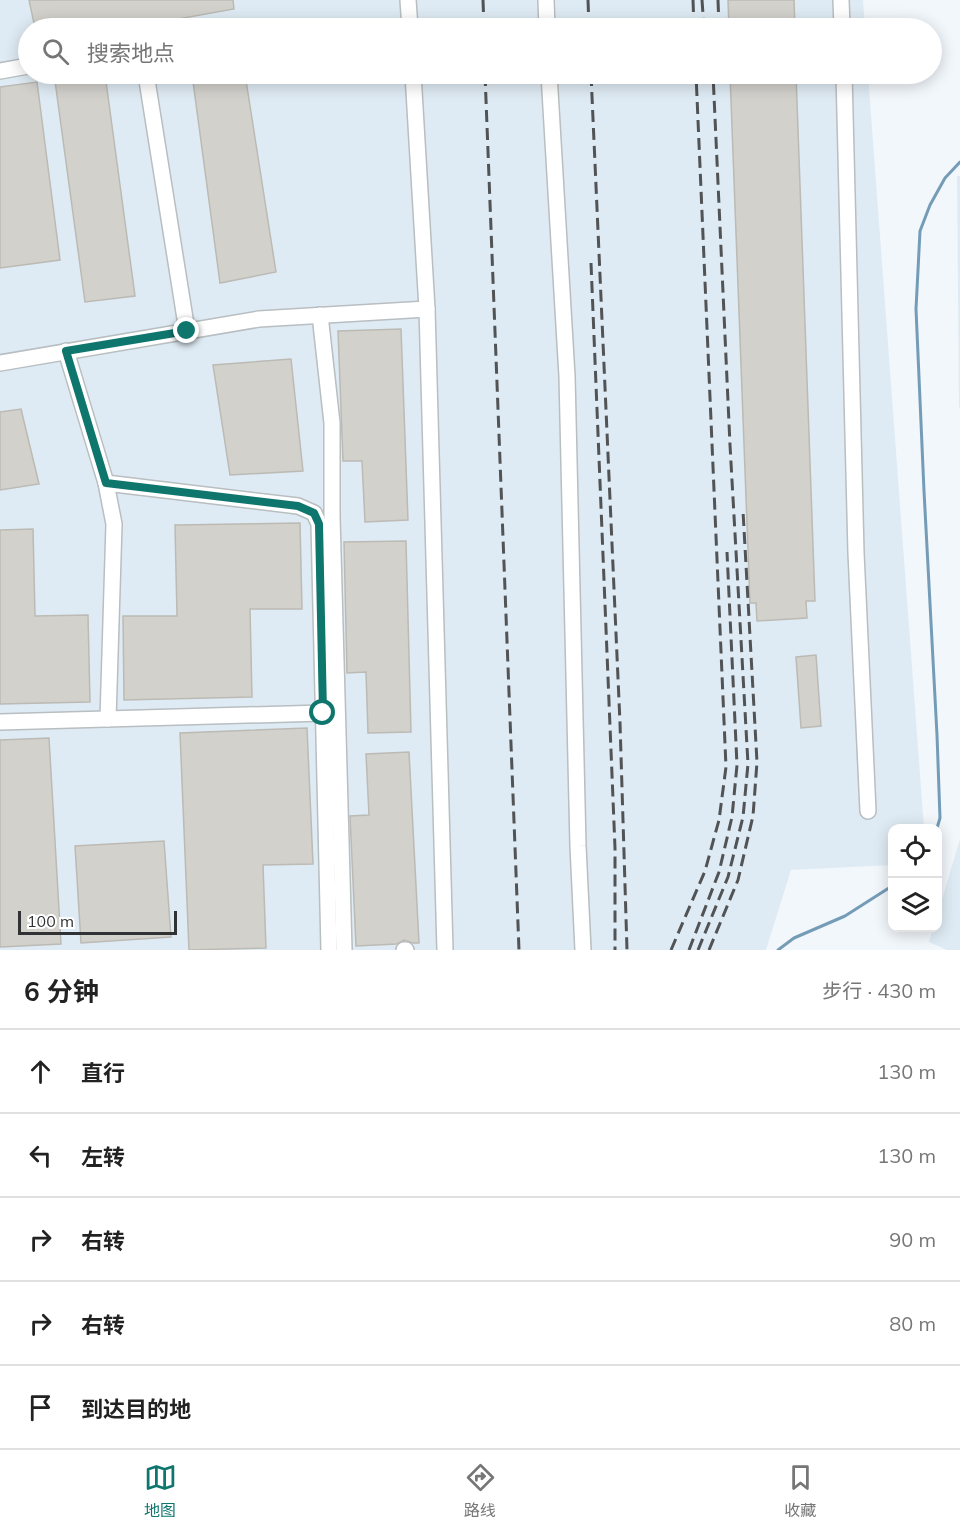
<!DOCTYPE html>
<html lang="zh">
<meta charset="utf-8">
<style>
body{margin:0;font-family:Mulish,"Noto Sans SC",sans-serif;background:#f2f2f2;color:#222}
.controls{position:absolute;right:18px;bottom:18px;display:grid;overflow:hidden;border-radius:12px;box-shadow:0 3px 15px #0003}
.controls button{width:54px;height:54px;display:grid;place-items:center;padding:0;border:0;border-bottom:2px solid #e0e0e0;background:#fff;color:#222;font:30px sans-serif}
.scale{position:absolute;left:18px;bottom:15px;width:159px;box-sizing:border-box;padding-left:6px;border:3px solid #303233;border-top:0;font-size:16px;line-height:21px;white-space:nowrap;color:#303233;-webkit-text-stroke:4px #fff;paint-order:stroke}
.stop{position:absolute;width:18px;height:18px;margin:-14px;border:4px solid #0f766e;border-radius:50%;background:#fff}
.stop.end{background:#0f766e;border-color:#fff;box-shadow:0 2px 6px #0008}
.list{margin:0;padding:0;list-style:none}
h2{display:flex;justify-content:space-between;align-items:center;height:78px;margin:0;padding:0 24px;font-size:26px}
h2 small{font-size:20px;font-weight:400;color:#767676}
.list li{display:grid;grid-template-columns:39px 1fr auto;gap:18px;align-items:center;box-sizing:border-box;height:84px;padding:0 24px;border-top:2px solid #e0e0e0}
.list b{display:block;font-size:22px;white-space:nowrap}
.list em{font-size:20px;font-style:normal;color:#767676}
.icon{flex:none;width:33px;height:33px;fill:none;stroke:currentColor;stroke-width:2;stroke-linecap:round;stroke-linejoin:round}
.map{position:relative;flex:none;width:960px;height:950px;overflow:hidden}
.search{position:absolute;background:#fff;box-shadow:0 3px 15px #0003;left:18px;right:18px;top:18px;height:66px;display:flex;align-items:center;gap:15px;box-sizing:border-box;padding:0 21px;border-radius:33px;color:#767676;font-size:22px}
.sheet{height:498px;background:#fff}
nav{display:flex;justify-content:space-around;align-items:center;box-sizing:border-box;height:84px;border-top:2px solid #e0e0e0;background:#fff;font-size:16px;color:#767676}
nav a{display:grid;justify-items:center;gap:3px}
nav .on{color:#0f766e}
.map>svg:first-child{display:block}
.built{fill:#dfebf4}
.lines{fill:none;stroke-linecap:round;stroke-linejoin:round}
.stream{stroke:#759cb7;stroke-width:3}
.building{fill:#d3d1cc;stroke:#bcbab4;stroke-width:1.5}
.minor-casing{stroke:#b9bec1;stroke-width:18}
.minor{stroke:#fff;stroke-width:15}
.rail{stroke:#515355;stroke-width:3;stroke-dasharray:12 6;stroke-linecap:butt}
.route{stroke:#0f766e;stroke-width:8}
</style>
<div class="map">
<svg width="960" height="950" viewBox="0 0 960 950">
<rect width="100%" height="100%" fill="#f2f7fb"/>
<g class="built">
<path d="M 0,0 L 863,0 L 865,28 L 28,28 L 28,74 L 868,74 L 924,828 L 892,828 L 892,865 L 791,870 L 766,950 L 0,950 Z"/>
<path d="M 957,176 L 960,176 L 960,408 L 959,407 Z"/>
<path d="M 960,839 L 960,950 L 947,950 L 929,942 L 933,928 L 938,928 L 938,913 Z"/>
</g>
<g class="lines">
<g class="stream">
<path d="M 937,828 L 940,818 L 937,735 L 924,491 L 916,309 L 920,231 L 930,205 L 945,178 L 960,162"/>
<path d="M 778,950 L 794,938 L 845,916 L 892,886"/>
</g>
</g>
<g class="building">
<path d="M 29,0 L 233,0 L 234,9 L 128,28 L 35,28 Z"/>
<path d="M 728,0 L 794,0 L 795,28 L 729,28 Z"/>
<path d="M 105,74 L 135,296 L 85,302 L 55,81 Z"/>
<path d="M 192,74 L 245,74 L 276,272 L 220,283 Z"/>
<path d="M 730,74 L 796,74 L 815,601 L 806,601 L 807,618 L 757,621 L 756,603 L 750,603 Z"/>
<path d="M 37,82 L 60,260 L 0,268 L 0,87 Z"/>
<path d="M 401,329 L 408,520 L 365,522 L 362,461 L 343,461 L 338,331 Z"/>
<path d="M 291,359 L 303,471 L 230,475 L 213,365 Z"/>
<path d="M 21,409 L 39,484 L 0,490 L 0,412 Z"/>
<path d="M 300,523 L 302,609 L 250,609 L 252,697 L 124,700 L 123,616 L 177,616 L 175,525 Z"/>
<path d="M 33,529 L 35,616 L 88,615 L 90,702 L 0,704 L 0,530 Z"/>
<path d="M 406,541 L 411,732 L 368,733 L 366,672 L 347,673 L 344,542 Z"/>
<path d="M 816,655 L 821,726 L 801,728 L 796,657 Z"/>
<path d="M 307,728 L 313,864 L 263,865 L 266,948 L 189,950 L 180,733 Z"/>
<path d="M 49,738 L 61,944 L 0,947 L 0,740 Z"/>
<path d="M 409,752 L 419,943 L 413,943 L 404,940 L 397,944 L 356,946 L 350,816 L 369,815 L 366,754 Z"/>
<path d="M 164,841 L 171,937 L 81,943 L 75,846 Z"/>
</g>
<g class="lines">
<g class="minor-casing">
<g id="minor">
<path d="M 408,0 L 410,28"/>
<path d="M 546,0 L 547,28"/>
<path d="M 841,0 L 842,28"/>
<path d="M 0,71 L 28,66"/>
<path d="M 146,74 L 187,331"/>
<path d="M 413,74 L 427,309 L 445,950"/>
<path d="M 549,74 L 567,376 L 578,846 L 583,950"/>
<path d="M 844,74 L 856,553 L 868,811"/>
<path d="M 320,315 L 332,423 L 332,517 L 344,950"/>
<path d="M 66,351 L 106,483 L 298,506 L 314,513 L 319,524 L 329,950"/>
<path d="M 0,363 L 259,319 L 427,309"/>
<path d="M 106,483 L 114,524 L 108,719"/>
<path d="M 0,722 L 323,713"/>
<path d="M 404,950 L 406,950"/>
</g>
</g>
<use href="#minor" class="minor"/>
<g class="rail">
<path d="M 483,0 L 484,28"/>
<path d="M 588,0 L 589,28"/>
<path d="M 693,0 L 694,28"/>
<path d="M 702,0 L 704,28"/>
<path d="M 718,0 L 719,28"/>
<path d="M 485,74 L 519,950"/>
<path d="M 591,74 L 620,723 L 627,950"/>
<path d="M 591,263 L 615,848 L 615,950"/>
<path d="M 671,950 L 705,871 L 719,820 L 726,767 L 696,74"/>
<path d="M 689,950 L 719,872 L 732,817 L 737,765 L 727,552"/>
<path d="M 698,950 L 728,877 L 743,817 L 748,764 L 730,445 L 713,74"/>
<path d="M 709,950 L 738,880 L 753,816 L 757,762 L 743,511"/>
</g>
</g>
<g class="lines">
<path class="route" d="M 187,331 L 66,351 L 106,483 L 298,506 L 314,513 L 319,524 L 323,713"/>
</g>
</svg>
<div class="controls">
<button><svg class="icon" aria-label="locate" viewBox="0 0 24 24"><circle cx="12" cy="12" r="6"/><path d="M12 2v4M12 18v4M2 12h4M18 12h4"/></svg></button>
<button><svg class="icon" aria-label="layers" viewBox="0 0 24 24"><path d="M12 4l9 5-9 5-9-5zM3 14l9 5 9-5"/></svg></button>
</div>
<div class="scale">100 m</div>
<div class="stop" style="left:323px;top:713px"></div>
<div class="stop end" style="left:187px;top:331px"></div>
<div class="search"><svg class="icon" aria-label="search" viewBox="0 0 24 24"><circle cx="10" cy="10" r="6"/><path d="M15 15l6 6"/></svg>搜索地点</div>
</div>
<section class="sheet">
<h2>6 分钟<small>步行 · 430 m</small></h2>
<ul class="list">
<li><svg class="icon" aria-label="ahead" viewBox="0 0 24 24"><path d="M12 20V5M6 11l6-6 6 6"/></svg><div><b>直行</b></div><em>130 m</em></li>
<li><svg class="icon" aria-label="left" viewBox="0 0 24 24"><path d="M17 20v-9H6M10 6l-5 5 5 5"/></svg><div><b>左转</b></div><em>130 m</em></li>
<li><svg class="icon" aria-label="right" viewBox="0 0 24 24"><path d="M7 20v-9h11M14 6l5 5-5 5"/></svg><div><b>右转</b></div><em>90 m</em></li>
<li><svg class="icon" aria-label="right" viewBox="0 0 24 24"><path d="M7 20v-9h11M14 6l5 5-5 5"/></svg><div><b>右转</b></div><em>80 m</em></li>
<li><svg class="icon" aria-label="arrive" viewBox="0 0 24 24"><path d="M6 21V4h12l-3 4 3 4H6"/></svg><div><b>到达目的地</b></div></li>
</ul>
</section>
<nav>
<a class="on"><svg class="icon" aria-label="map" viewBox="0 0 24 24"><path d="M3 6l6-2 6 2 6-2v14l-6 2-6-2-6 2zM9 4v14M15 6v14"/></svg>地图</a>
<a><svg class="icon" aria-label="directions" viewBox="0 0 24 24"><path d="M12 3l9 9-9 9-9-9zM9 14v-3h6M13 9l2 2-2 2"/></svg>路线</a>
<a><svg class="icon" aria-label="saved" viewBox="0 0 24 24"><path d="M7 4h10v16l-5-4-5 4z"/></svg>收藏</a>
</nav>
